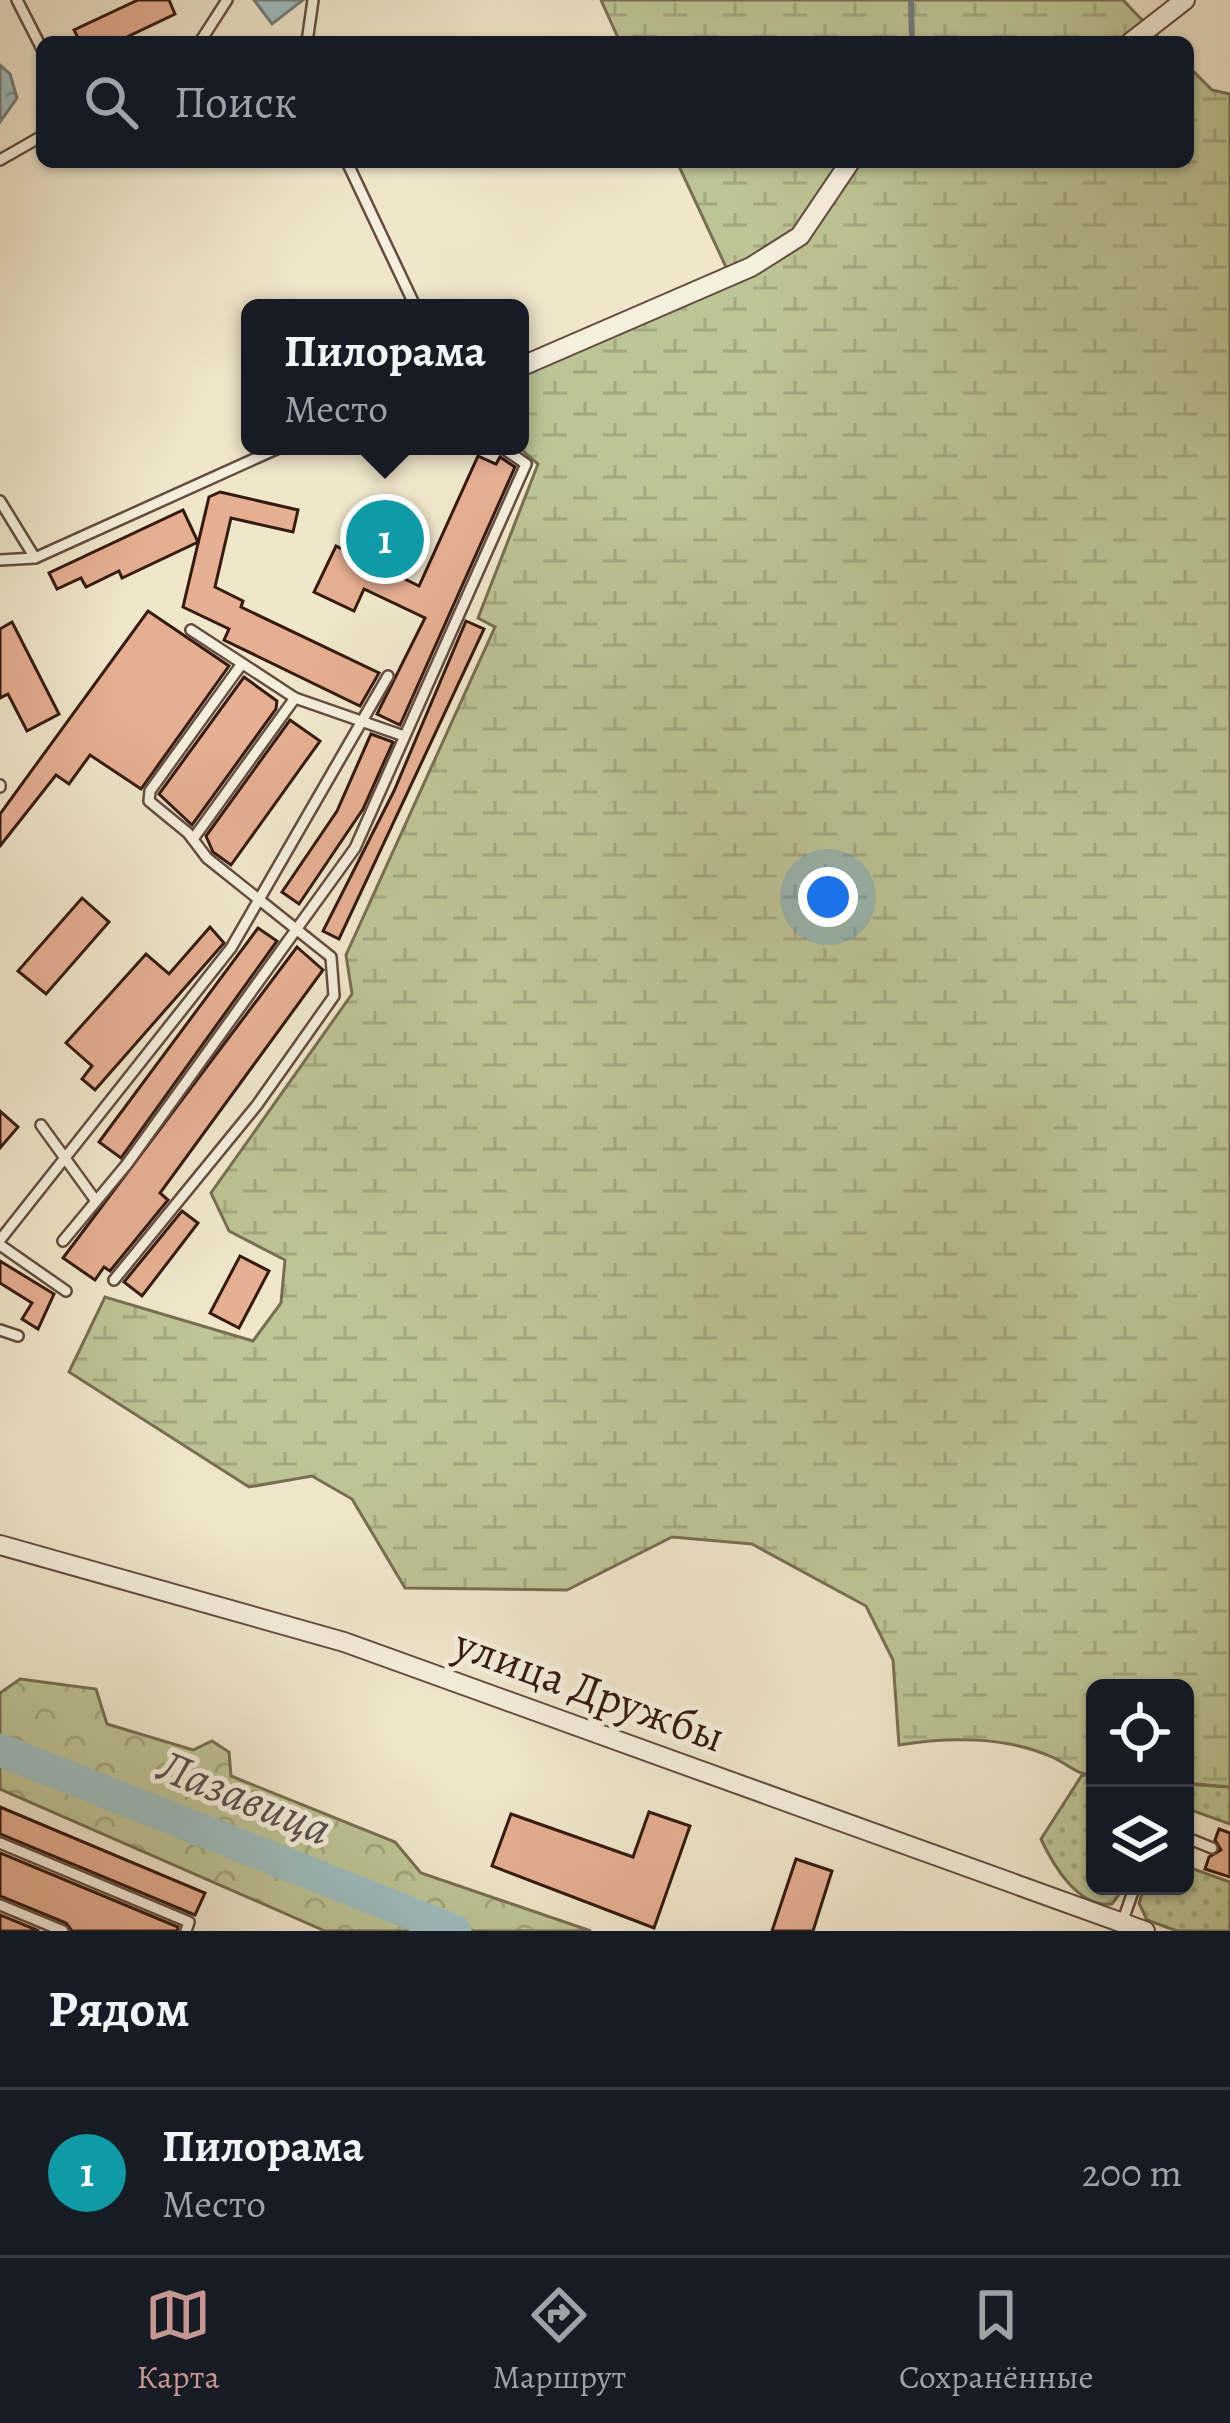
<!DOCTYPE html>
<html lang="ru">
<meta charset="utf-8">
<style>
body{margin:0;font-family:Alegreya,serif;background:#20242c;color:#f1f3f6}
.controls{position:absolute;right:36px;bottom:36px;display:grid;overflow:hidden;border-radius:18px;box-shadow:0 3px 9px #0004}
.controls button{width:108px;height:108px;display:grid;place-items:center;padding:0;border:0;border-bottom:3px solid #363941;background:#171b24;color:#f1f3f6;font:60px sans-serif}
.you{position:absolute;left:828px;top:897px;width:42px;height:42px;margin:-30px;border:9px solid #fff;border-radius:50%;background:#1a73e8;box-shadow:0 0 0 18px #1a73e833}
.badge{display:grid;place-items:center;width:78px;height:78px;border-radius:50%;background:#c59692;color:#fff;font-size:39px;font-weight:700}
.pin{position:absolute;translate:-50% -50%;border:6px solid #fff;box-shadow:0 3px 12px #0006}
.popup{position:absolute;left:241px;top:299px;width:288px;height:156px;box-sizing:border-box;display:grid;place-content:center;border-radius:18px;background:#171b24;filter:drop-shadow(0 3px 9px #0005);font-size:39px;white-space:nowrap;color:#9ea1a6}
.popup b{font-size:45px;color:#f1f3f6}
.popup::after{content:'';position:absolute;left:50%;top:100%;margin-left:-24px;border:24px solid transparent;border-top-color:#171b24}
.list{margin:0;padding:0;list-style:none}
h2{display:flex;justify-content:space-between;align-items:center;height:156px;margin:0;padding:0 48px;font-size:51px}
h2 small{font-size:39px;font-weight:400;color:#9ea1a6}
.list li{display:grid;grid-template-columns:78px 1fr auto;gap:36px;align-items:center;box-sizing:border-box;height:168px;padding:0 48px;border-top:3px solid #363941}
.list b{display:block;font-size:45px;white-space:nowrap}
.list p{margin:0;font-size:39px;white-space:nowrap;color:#9ea1a6}
.list em{font-size:39px;font-style:normal;color:#9ea1a6}
.icon{flex:none;width:66px;height:66px;fill:none;stroke:currentColor;stroke-width:2;stroke-linecap:round;stroke-linejoin:round}
.map{position:relative;flex:none;width:1230px;height:1931px;overflow:hidden}
.search{position:absolute;background:#171b24;box-shadow:0 3px 9px #0004;left:36px;right:36px;top:36px;height:132px;display:flex;align-items:center;gap:30px;box-sizing:border-box;padding:0 42px;border-radius:18px;color:#9ea1a6;font-size:45px}
.sheet{height:324px;background:#171b24}
nav{display:flex;justify-content:space-around;align-items:center;box-sizing:border-box;height:168px;border-top:3px solid #363941;background:#171b24;font-size:33px;color:#9ea1a6}
nav a{display:grid;justify-items:center;gap:6px}
nav .on{color:#c59692}
.map>svg:first-child{display:block}
.grass{fill:url(#grass-dots);stroke:#786f52;stroke-width:3}
.forest{fill:url(#forest-crowns);stroke:#786f52;stroke-width:3}
.wetland{fill:url(#wetland-marsh);stroke:#786f52;stroke-width:3}
.water{fill:url(#water-ripples);stroke:#747c7a;stroke-width:3}
.lines{fill:none;stroke-linecap:round;stroke-linejoin:round}
.stream{stroke:#747c7a;stroke-width:6}
.river{stroke:#9ebec0;stroke-width:33}
.building{fill:#e6af92;stroke:#341a10;stroke-width:3}
.service-casing{stroke:#634d3f;stroke-width:14}
.minor-casing{stroke:#634d3f;stroke-width:22}
.service{stroke:#f5efdd;stroke-width:9}
.minor{stroke:#f5efdd;stroke-width:18}
.labels{text-anchor:middle;stroke-width:10;stroke-linejoin:round;paint-order:stroke}
.street-label{font-size:45px;fill:#341a10;stroke:#f5efdd}
.water-label{font-size:48px;font-style:italic;fill:#59534e;stroke:#f5efdd}
</style>
<div class="map">
<svg width="1230" height="1931" viewBox="0 0 1230 1931">
<defs>
<pattern id="grass-dots" width="8" height="8" patternUnits="userSpaceOnUse" patternTransform="scale(3)"><rect width="8" height="8" fill="#bdc495"/><path d="M2 2h.1M6 6h.1" fill="none" stroke="#a3a87f" stroke-width="1.8" stroke-linecap="round"/></pattern>
<pattern id="forest-crowns" width="20" height="18" patternUnits="userSpaceOnUse" patternTransform="scale(3)"><rect width="20" height="18" fill="#bdc495"/><path d="M2 6a3 3 0 1 1 6 0M12 15a3 3 0 1 1 6 0" fill="none" stroke="#a3a87f"/></pattern>
<pattern id="wetland-marsh" width="20" height="14" patternUnits="userSpaceOnUse" patternTransform="scale(3)"><rect width="20" height="14" fill="#bdc495"/><path d="M1 5h8M5 5V1M11 12h8M15 12V8" fill="none" stroke="#a3a87f"/></pattern>
<pattern id="water-ripples" width="26" height="14" patternUnits="userSpaceOnUse" patternTransform="scale(3)"><rect width="26" height="14" fill="#9ebec0"/><path d="M2 4q2-2 4 0t4 0M15 11q2-2 4 0t4 0" fill="none" stroke="#829a9b"/></pattern>
</defs>
<rect width="100%" height="100%" fill="#f0e7cb"/>
<filter id="stains"><feTurbulence type="fractalNoise" baseFrequency=".00167" numOctaves="4"/><feColorMatrix values="0 0 0 0 .2 0 0 0 0 .09 0 0 0 0 .02 0 0 0 .5 -.17"/></filter>
<radialGradient id="worn" r=".72"><stop offset=".6" stop-color="#630" stop-opacity="0"/><stop offset="1" stop-color="#630" stop-opacity=".3"/></radialGradient>
<g class="grass">
<path d="M 1082,1775 L 1095,1776 L 1095,1886 L 1125,1886 L 1112,1904 C 1078,1908 1053,1865 1041,1839 Z"/>
<path d="M 1185,1784 L 1230,1787 L 1230,1824 L 1185,1808 Z"/>
<path d="M 1185,1866 L 1230,1882 L 1230,1931 L 1177,1931 L 1147,1920 L 1139,1903 L 1145,1886 L 1185,1886 Z"/>
</g>
<path class="forest" d="M 20,1679 L 96,1689 L 107,1724 L 193,1750 L 212,1741 L 229,1752 L 231,1776 L 395,1842 L 421,1873 L 591,1931 L 325,1931 L 0,1789 L 0,1693 Z"/>
<g class="wetland">
<path d="M 601,0 L 1123,0 L 1163,42 L 620,42 Z"/>
<path d="M 1188,66 L 1212,90 L 1230,94 L 1230,1787 L 1185,1783 L 1185,1688 L 1095,1688 L 1095,1776 C 1077,1775 1068,1764 1052,1757 C 1005,1736 947,1737 899,1745 L 893,1660 L 866,1606 L 752,1544 L 672,1537 L 567,1590 L 405,1588 L 352,1499 L 312,1476 L 249,1487 L 69,1372 L 105,1297 L 253,1341 L 281,1303 L 285,1260 L 229,1231 L 211,1193 L 352,994 L 346,955 L 495,627 L 478,618 L 538,464 L 517,446 L 520,372 L 733,282 L 677,162 L 1188,162 Z"/>
</g>
<g class="water">
<path d="M 254,0 L 303,0 L 272,24 Z"/>
<path d="M 0,65 L 10,74 L 17,98 L 0,122 Z"/>
</g>
<g class="lines">
<path class="stream" d="M 911,0 L 912,42"/>
<path class="river" d="M 0,1750 L 455,1931"/>
</g>
<g class="building">
<path d="M 138,0 L 169,0 L 175,14 L 125,38 L 127,42 L 80,42 L 74,30 Z"/>
<path d="M 478,456 L 496,464 L 500,457 L 515,467 L 400,725 L 377,714 L 425,618 L 364,589 L 354,611 L 314,592 L 336,546 L 358,557 L 381,507 L 412,521 L 389,571 L 419,586 Z"/>
<path d="M 220,492 L 298,510 L 293,532 L 231,518 L 215,587 L 243,601 L 241,607 L 379,673 L 360,706 L 224,640 L 229,629 L 183,607 L 209,497 Z"/>
<path d="M 183,510 L 198,542 L 122,578 L 119,571 L 86,587 L 81,578 L 57,589 L 49,573 Z"/>
<path d="M 148,611 L 229,666 L 141,789 L 90,755 L 69,784 L 56,775 L 0,846 L 0,814 Z"/>
<path d="M 466,621 L 484,629 L 339,939 L 323,931 L 394,791 Z"/>
<path d="M 12,622 L 59,714 L 27,731 L 8,694 L 0,698 L 0,629 Z"/>
<path d="M 244,677 L 277,701 L 276,709 L 192,825 L 159,794 Z"/>
<path d="M 290,720 L 320,741 L 231,865 L 213,852 L 206,836 Z"/>
<path d="M 371,734 L 393,742 L 363,809 L 299,904 L 282,892 L 337,811 Z"/>
<path d="M 82,898 L 109,922 L 46,994 L 18,971 Z"/>
<path d="M 210,927 L 224,943 L 95,1090 L 82,1079 L 92,1066 L 66,1043 L 146,954 L 169,974 Z"/>
<path d="M 258,928 L 277,941 L 121,1158 L 99,1142 Z"/>
<path d="M 297,947 L 323,970 L 160,1193 L 168,1200 L 110,1271 L 104,1267 L 95,1280 L 63,1258 Z"/>
<path d="M 0,1111 L 18,1127 L 0,1148 Z"/>
<path d="M 182,1211 L 198,1223 L 142,1296 L 124,1282 Z"/>
<path d="M 240,1256 L 269,1271 L 239,1328 L 210,1313 Z"/>
<path d="M 0,1261 L 54,1294 L 38,1329 L 22,1319 L 32,1303 L 0,1283 Z"/>
<path d="M 0,1807 L 205,1893 L 195,1915 L 0,1834 Z"/>
<path d="M 649,1812 L 690,1826 L 654,1928 L 492,1866 L 511,1814 L 633,1857 Z"/>
<path d="M 1219,1829 L 1230,1833 L 1230,1877 L 1205,1869 L 1209,1857 L 1221,1850 L 1215,1840 Z"/>
<path d="M 0,1853 L 178,1927 L 177,1931 L 72,1931 L 66,1923 L 0,1896 Z"/>
<path d="M 796,1859 L 832,1871 L 813,1931 L 772,1931 Z"/>
<path d="M 0,1915 L 39,1931 L 0,1931 Z"/>
</g>
<g class="lines">
<g class="service-casing">
<g id="service">
<path d="M 17,0 L 42,49"/>
<path d="M 200,42 L 227,0"/>
<path d="M 307,42 L 313,0"/>
<path d="M 0,160 L 42,136"/>
<path d="M 347,162 L 416,308"/>
<path d="M 0,501 L 35,558"/>
<path d="M 0,560 L 35,558 L 283,446"/>
<path d="M 191,630 L 295,698 L 404,736"/>
<path d="M 0,785 L 0,787"/>
<path d="M 193,839 L 295,698"/>
<path d="M 41,1125 L 96,1201"/>
<path d="M 0,1240 L 231,948 L 388,676"/>
<path d="M 63,1241 L 127,1164 L 355,848 L 526,464 L 500,446"/>
<path d="M 0,1245 L 66,1291"/>
<path d="M 114,1280 L 257,1105 L 334,996 L 331,957 L 207,858 L 188,833 L 149,801 L 150,791 L 241,665"/>
<path d="M 0,1330 L 18,1336"/>
<path d="M 1185,1837 L 1212,1848"/>
<path d="M 0,1843 L 189,1922 L 186,1931"/>
<path d="M 0,1905 L 63,1931"/>
<path d="M 1123,1920 L 1135,1886"/>
</g>
</g>
<g class="minor-casing">
<g id="minor">
<path d="M 1131,42 L 1185,0"/>
<path d="M 520,367 L 751,267 L 800,236 L 850,162"/>
<path d="M 0,1545 L 344,1642 L 1145,1931"/>
</g>
</g>
<use href="#service" class="service"/>
<use href="#minor" class="minor"/>
</g>
<g class="labels">
<g class="street-label">
<text transform="translate(590 1689) rotate(20)" y="16">улица Дружбы</text>
</g>
<g class="water-label">
<text transform="translate(245 1796) rotate(22)" y="17">Лазавица</text>
</g>
</g>
<rect width="100%" height="100%" filter="url(#stains)"/>
<rect width="100%" height="100%" fill="url(#worn)"/>
</svg>
<div class="controls">
<button><svg class="icon" aria-label="locate" viewBox="0 0 24 24"><circle cx="12" cy="12" r="6"/><path d="M12 2v4M12 18v4M2 12h4M18 12h4"/></svg></button>
<button><svg class="icon" aria-label="layers" viewBox="0 0 24 24"><path d="M12 4l9 5-9 5-9-5zM3 14l9 5 9-5"/></svg></button>
</div>
<div class="you"></div>
<div class="pin badge" style="left:385px;top:539px;background:#0f9aa8">1</div>
<div class="popup"><b>Пилорама</b>Место</div>
<div class="search"><svg class="icon" aria-label="search" viewBox="0 0 24 24"><circle cx="10" cy="10" r="6"/><path d="M15 15l6 6"/></svg>Поиск</div>
</div>
<section class="sheet">
<h2>Рядом<small></small></h2>
<ul class="list">
<li><span class="badge" style="background:#0f9aa8">1</span><div><b>Пилорама</b><p>Место</p></div><em>200 m</em></li>
</ul>
</section>
<nav>
<a class="on"><svg class="icon" aria-label="map" viewBox="0 0 24 24"><path d="M3 6l6-2 6 2 6-2v14l-6 2-6-2-6 2zM9 4v14M15 6v14"/></svg>Карта</a>
<a><svg class="icon" aria-label="directions" viewBox="0 0 24 24"><path d="M12 3l9 9-9 9-9-9zM9 14v-3h6M13 9l2 2-2 2"/></svg>Маршрут</a>
<a><svg class="icon" aria-label="saved" viewBox="0 0 24 24"><path d="M7 4h10v16l-5-4-5 4z"/></svg>Сохранённые</a>
</nav>
